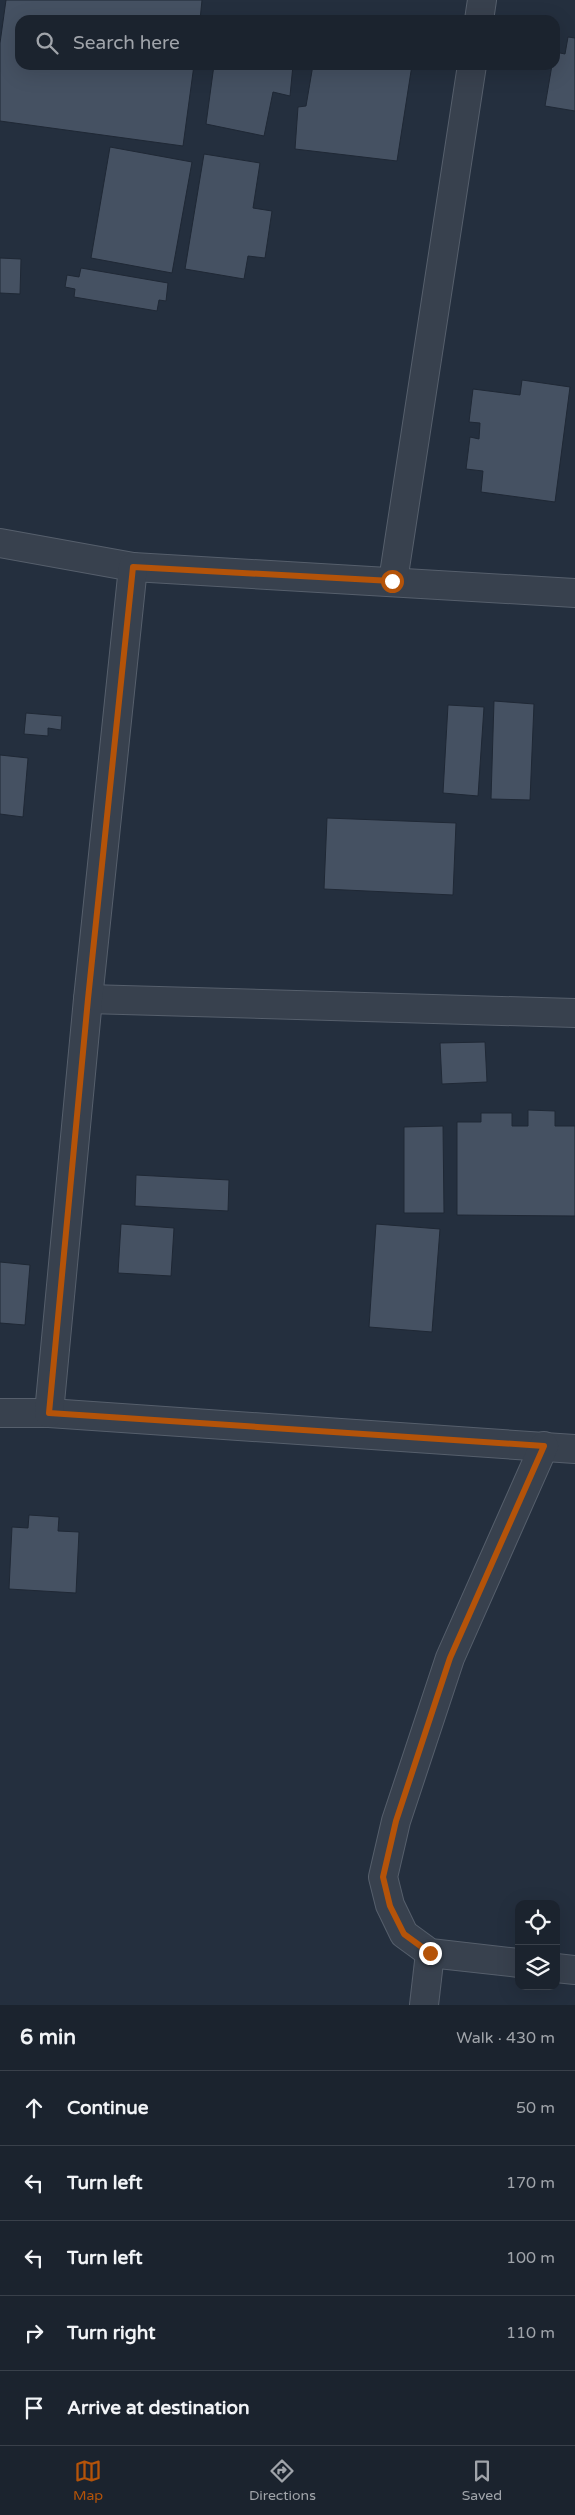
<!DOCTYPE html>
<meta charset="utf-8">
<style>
body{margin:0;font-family:"Varela Round",sans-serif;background:#282f3a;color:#f1f3f6}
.controls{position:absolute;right:15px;bottom:15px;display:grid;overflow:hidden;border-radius:10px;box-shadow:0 5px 20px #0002}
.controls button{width:45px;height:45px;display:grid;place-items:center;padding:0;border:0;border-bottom:1px solid #39404a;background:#1b232e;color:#f1f3f6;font:25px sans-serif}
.stop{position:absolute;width:15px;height:15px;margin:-11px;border:4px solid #b45309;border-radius:50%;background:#fff}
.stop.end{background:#b45309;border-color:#fff;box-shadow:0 1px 5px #0008}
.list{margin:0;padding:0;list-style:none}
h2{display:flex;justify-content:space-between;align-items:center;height:65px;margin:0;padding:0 20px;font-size:21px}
h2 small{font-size:16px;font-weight:400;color:#a0a4aa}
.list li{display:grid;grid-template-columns:32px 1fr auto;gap:15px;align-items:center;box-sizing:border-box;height:75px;padding:0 20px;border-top:1px solid #39404a}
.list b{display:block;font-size:19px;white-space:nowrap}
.list em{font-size:16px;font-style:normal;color:#a0a4aa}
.icon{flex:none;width:28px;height:28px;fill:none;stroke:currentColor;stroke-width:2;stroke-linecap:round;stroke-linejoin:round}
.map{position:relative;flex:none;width:575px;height:2005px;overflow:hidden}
.search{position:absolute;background:#1b232e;box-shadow:0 5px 20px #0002;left:15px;right:15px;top:15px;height:55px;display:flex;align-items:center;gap:12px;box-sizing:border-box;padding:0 18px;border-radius:15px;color:#a0a4aa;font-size:19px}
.sheet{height:440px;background:#1b232e}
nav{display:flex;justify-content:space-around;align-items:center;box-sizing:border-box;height:70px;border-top:1px solid #39404a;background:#1b232e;font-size:14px;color:#a0a4aa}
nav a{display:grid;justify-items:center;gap:2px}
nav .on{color:#b45309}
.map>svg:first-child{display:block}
.building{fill:#455162;stroke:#1f2835}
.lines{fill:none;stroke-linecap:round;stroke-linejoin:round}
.minor-casing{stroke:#565f6c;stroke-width:30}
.minor{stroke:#38414e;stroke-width:28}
.route{stroke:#b45309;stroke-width:6}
</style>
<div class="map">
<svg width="575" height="2005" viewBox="0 0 575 2005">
<rect width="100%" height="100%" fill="#242f3e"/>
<g class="building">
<path d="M 6,0 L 202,0 L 200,20 L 20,20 L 20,65 L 194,65 L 183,146 L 0,121 L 0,43 Z"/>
<path d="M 568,37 L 575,38 L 575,111 L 545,106 L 552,65 L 555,65 L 555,52 L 565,54 Z"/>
<path d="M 214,65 L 293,65 L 290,96 L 273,92 L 264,136 L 206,124 Z"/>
<path d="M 313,65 L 412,65 L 397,161 L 295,149 L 298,107 L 306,106 Z"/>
<path d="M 110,147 L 192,162 L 172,273 L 91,258 Z"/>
<path d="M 204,154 L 260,163 L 253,208 L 272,211 L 265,258 L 248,256 L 244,279 L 185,269 Z"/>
<path d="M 0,258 L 21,259 L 20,294 L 0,293 Z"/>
<path d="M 81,268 L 168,283 L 166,301 L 159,300 L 157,311 L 74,297 L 75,289 L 65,287 L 67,275 L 79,277 Z"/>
<path d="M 522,380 L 570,387 L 555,502 L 481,492 L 483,471 L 466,469 L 470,437 L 479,439 L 480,423 L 469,422 L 473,389 L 520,395 Z"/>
<path d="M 494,701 L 534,704 L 530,800 L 491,799 Z"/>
<path d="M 448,705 L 484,707 L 478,796 L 443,793 Z"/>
<path d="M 26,713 L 62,716 L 61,730 L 48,728 L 48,736 L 24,734 Z"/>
<path d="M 0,755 L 28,758 L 23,817 L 0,814 Z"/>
<path d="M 327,818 L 456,823 L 453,895 L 324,889 Z"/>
<path d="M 485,1042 L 487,1082 L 442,1084 L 440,1043 Z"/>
<path d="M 528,1110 L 555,1111 L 555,1126 L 575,1126 L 575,1216 L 457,1215 L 457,1122 L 481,1122 L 481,1113 L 512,1113 L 512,1126 L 528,1126 Z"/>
<path d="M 443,1126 L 444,1213 L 404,1213 L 404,1127 Z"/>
<path d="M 136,1175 L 229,1180 L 228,1211 L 135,1206 Z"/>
<path d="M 121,1224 L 174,1228 L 171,1276 L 118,1273 Z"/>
<path d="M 376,1224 L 440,1229 L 432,1332 L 369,1327 Z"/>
<path d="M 0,1262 L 30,1265 L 25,1325 L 0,1323 Z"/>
<path d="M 29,1515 L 59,1517 L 58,1531 L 79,1532 L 76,1593 L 9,1589 L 12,1527 L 28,1528 Z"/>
</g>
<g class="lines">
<g class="minor-casing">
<g id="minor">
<path d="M 479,20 L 482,0"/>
<path d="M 0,543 L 133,567 L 575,593"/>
<path d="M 393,581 L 472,65"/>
<path d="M 88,999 L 575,1013"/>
<path d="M 0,1413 L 49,1413 L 575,1449"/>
<path d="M 49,1413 L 88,999 L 133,567"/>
<path d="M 519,1963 L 430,1953 L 404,1934 L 390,1905 L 383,1877 L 396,1821 L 450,1658 L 544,1446"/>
<path d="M 556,1968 L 575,1970"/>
<path d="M 424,2005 L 430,1953"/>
</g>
</g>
<use href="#minor" class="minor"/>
</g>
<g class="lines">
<path class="route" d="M 392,581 L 133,567 L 88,999 L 49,1413 L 544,1446 L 450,1658 L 396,1821 L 383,1877 L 390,1906 L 404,1934 L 430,1953"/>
</g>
</svg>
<div class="controls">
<button><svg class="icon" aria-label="locate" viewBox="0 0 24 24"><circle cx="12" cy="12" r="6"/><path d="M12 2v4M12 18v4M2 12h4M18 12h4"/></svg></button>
<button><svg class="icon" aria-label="layers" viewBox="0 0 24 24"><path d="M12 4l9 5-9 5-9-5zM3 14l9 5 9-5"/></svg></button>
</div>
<div class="stop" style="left:392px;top:581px"></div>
<div class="stop end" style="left:430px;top:1953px"></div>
<div class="search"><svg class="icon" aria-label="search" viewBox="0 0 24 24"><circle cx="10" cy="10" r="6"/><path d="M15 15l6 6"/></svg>Search here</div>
</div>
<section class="sheet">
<h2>6 min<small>Walk · 430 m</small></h2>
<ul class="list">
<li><svg class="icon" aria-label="ahead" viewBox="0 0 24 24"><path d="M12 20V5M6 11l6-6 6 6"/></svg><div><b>Continue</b></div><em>50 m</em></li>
<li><svg class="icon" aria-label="left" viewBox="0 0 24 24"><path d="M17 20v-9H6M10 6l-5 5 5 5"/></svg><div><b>Turn left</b></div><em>170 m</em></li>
<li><svg class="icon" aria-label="left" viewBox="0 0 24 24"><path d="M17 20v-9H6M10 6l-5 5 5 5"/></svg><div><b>Turn left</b></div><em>100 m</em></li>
<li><svg class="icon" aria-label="right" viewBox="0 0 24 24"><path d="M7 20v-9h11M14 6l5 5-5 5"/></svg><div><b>Turn right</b></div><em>110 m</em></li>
<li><svg class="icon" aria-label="arrive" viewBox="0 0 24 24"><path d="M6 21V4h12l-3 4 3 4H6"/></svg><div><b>Arrive at destination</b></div></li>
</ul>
</section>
<nav>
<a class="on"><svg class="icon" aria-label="map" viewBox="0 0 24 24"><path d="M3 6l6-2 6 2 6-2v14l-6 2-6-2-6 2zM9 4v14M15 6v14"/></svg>Map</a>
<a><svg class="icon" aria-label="directions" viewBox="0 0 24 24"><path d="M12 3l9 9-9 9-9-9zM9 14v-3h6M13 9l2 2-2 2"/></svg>Directions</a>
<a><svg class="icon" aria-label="saved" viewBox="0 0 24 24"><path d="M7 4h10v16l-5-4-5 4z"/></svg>Saved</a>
</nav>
